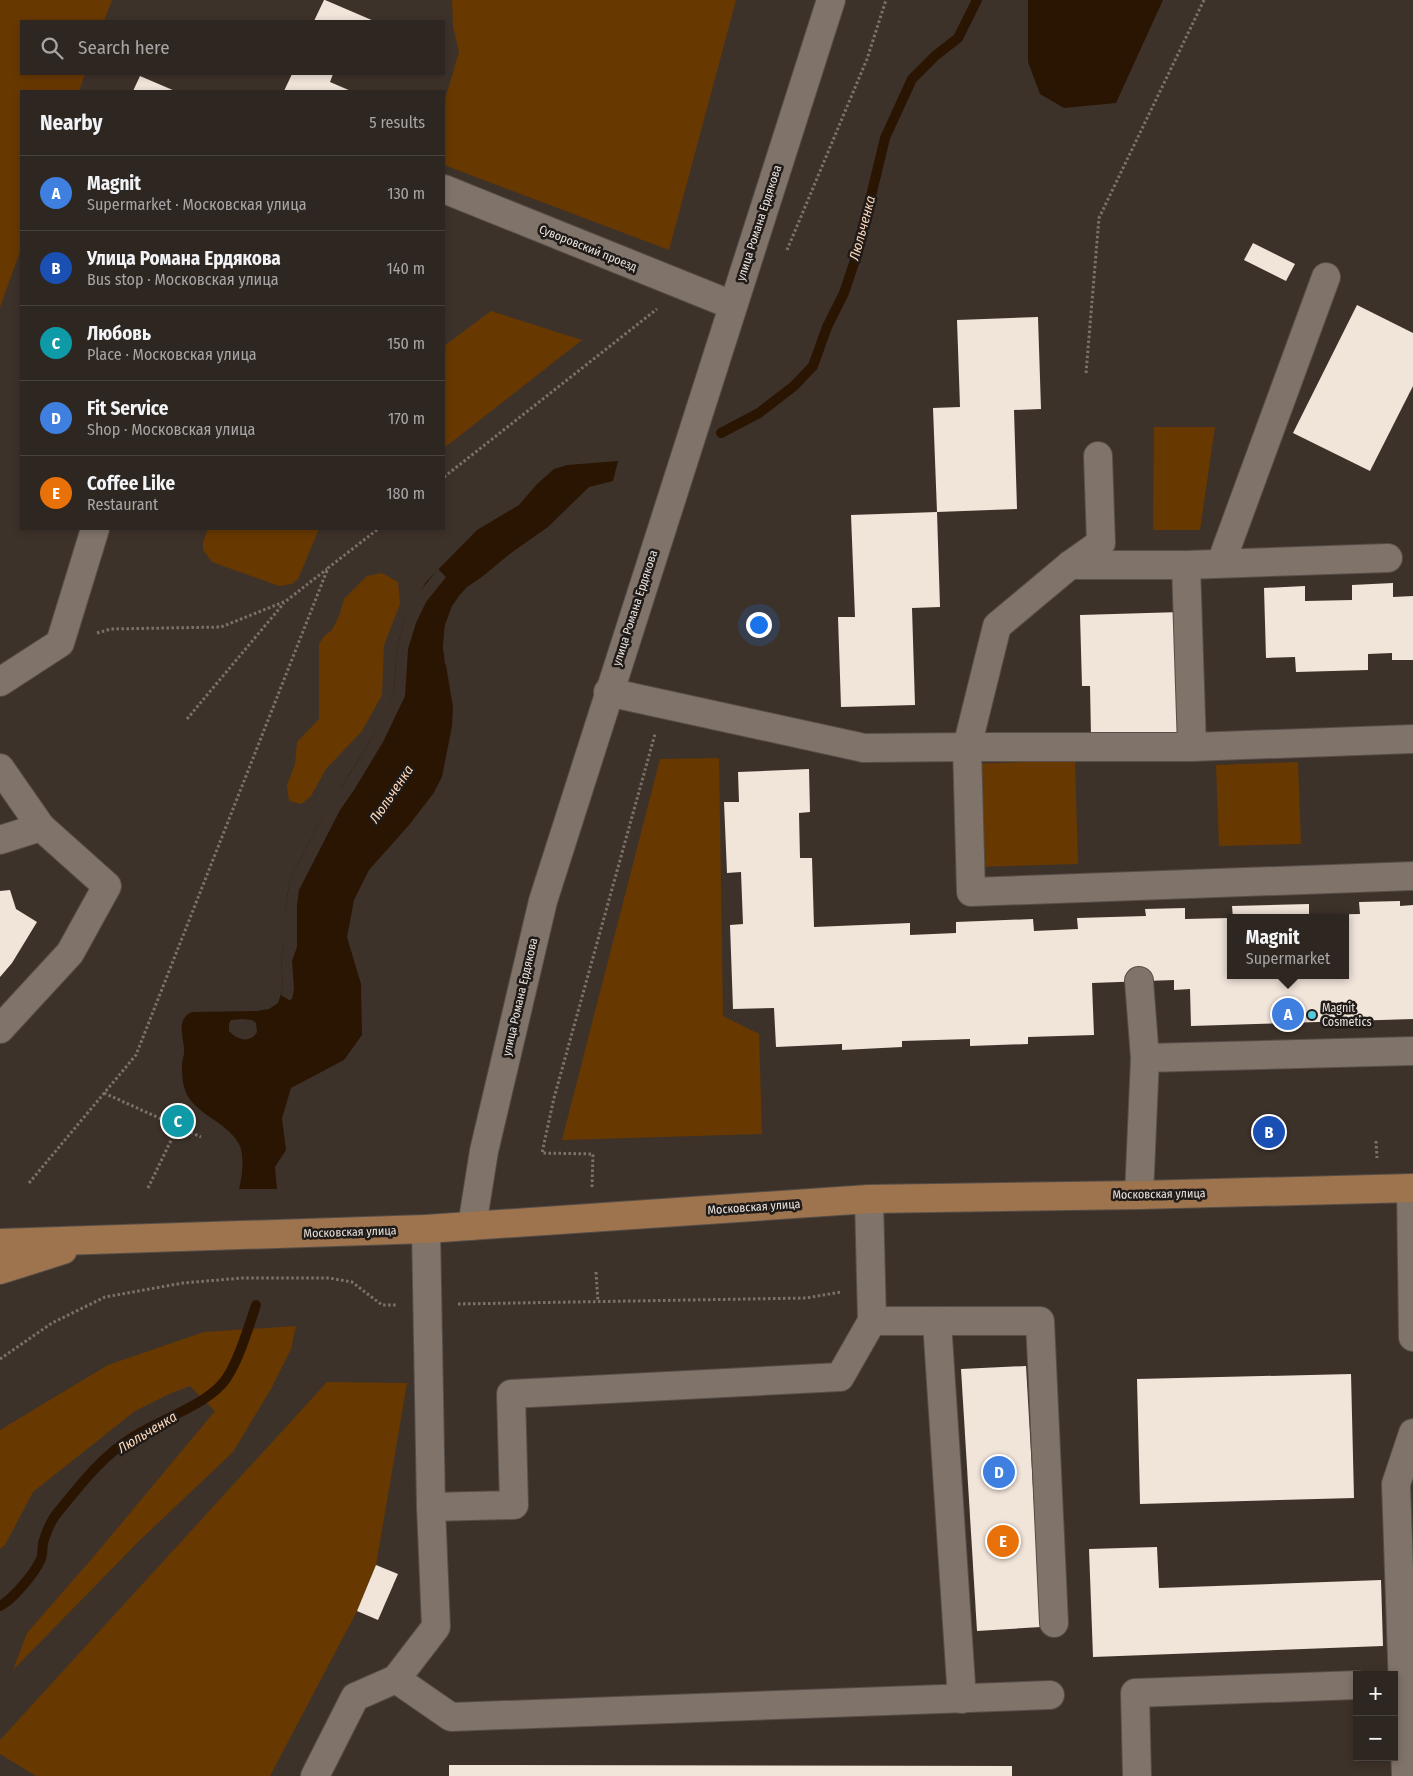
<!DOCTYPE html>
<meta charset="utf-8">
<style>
body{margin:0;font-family:"Fira Sans Condensed",sans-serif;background:#362e29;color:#f1f3f6}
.controls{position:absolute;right:15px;bottom:15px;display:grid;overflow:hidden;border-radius:0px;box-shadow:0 2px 8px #0003}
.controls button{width:45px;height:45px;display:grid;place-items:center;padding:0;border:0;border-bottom:1px solid #49433e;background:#2e2620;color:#f1f3f6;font:25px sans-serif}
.you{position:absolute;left:758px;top:624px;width:18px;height:18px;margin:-12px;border:4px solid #fff;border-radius:50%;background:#1a73e8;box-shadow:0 0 0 8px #1a73e833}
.badge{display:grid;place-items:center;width:32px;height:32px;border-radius:50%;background:#1a73e8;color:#fff;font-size:16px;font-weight:700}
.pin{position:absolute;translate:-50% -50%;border:2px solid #fff;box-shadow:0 1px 5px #0006}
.popup{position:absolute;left:1227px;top:914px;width:122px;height:65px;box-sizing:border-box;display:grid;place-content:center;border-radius:0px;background:#2e2620;filter:drop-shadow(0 1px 4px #0005);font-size:16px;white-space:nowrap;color:#a7a5a5}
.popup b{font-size:19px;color:#f1f3f6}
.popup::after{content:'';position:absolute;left:50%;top:100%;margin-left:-10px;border:10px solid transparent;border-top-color:#2e2620}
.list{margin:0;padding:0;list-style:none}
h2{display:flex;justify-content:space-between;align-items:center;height:65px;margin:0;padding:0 20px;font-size:21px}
h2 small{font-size:16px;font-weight:400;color:#a7a5a5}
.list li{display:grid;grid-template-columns:32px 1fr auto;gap:15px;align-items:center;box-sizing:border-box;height:75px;padding:0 20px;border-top:1px solid #49433e}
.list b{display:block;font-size:19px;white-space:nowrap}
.list p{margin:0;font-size:16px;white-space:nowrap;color:#a7a5a5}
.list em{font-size:16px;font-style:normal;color:#a7a5a5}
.icon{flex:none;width:28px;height:28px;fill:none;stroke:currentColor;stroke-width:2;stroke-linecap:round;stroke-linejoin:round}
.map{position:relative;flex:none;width:1413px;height:1776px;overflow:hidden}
.search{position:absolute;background:#2e2620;box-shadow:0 2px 8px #0003;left:20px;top:20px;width:425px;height:55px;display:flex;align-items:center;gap:12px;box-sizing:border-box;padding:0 18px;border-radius:0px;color:#a7a5a5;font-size:19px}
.panel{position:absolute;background:#2e2620;box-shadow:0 2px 8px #0003;left:20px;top:90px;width:425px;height:440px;border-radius:0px}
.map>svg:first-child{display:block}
.green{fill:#683801}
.water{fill:#2a1503;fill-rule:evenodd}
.pier{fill:#3d322a}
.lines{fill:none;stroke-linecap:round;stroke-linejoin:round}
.stream{stroke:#2a1503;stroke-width:10}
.building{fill:#f1e4d9}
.minor-casing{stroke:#564e48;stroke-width:30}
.major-casing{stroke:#564e48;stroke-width:30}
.path{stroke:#7b726b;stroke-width:3;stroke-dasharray:2.5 2.5;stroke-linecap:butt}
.minor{stroke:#7f736a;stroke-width:28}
.major{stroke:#9e744e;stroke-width:28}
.poi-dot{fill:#55cade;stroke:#201b18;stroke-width:2}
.labels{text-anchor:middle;stroke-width:5;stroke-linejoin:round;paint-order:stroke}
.street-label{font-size:12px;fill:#e9e3dd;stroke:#201b18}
.poi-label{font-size:12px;fill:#e9e3dd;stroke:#201b18;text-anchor:start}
.water-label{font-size:14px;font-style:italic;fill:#fcd7b9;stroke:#201b18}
</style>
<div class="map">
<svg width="1413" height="1776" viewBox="0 0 1413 1776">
<rect width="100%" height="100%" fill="#3d322a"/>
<g class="green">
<path d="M 0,0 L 112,0 L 104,21 L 21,21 L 21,74 L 85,74 L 79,91 L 21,91 L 21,249 L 0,307 Z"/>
<path d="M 452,0 L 736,0 L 669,250 L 444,165 L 444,103 L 459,52 L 453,26 Z"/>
<path d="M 491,311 L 582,340 L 444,448 L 444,346 Z"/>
<path d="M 1154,427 L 1215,427 L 1200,530 L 1153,530 Z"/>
<path d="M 208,529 L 319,529 L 298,579 L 292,584 L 279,586 L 212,562 L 203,550 L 203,542 Z"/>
<path d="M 382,573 L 398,582 L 400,604 L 384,645 L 382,695 L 362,731 L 326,769 L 311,796 L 301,804 L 289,801 L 287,785 L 295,764 L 297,742 L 319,719 L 319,644 L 324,636 L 332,630 L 339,616 L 344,599 L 367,576 Z"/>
<path d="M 719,758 L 723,1016 L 759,1034 L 762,1134 L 562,1140 L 660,759 Z"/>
<path d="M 1075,760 L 1078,864 L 975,867 L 972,764 Z"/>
<path d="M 1298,762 L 1301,844 L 1219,846 L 1216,765 Z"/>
<path d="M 296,1326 L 291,1349 L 271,1389 L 233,1452 L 139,1541 L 13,1670 L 27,1633 L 95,1555 L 215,1411 L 190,1386 L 169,1394 L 135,1411 L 33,1492 L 5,1545 L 0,1549 L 0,1430 L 108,1365 L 204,1332 Z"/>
<path d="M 327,1382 L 407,1383 L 376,1565 L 357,1611 L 270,1776 L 36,1776 L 0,1754 L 0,1740 Z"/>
</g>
<g class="water">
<path d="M 1028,0 L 1163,0 L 1116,103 L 1064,108 L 1040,94 L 1028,62 Z"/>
<path d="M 618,461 L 613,481 L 589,487 L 548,527 L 511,553 L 459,596 L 445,625 L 443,647 L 453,707 L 452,726 L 442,777 L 433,794 L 409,825 L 369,870 L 354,900 L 347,937 L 361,984 L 362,1035 L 344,1060 L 291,1088 L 282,1118 L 286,1150 L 275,1167 L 277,1189 L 239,1189 C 242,1177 245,1156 239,1144 C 226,1120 191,1114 184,1087 C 182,1080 182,1070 182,1064 C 182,1059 185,1054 184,1049 C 183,1035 176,1019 192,1012 L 257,1011 L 269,1009 L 278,1003 L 283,988 L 281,955 L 285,942 L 285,910 L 290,879 L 321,820 L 372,738 L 386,709 L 394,691 L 397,649 L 404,620 L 426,582 L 477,530 L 519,505 L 537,484 L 554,469 L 567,465 ZM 242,1019 L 252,1020 L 256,1023 L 257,1032 C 250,1044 237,1040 229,1031 L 229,1024 L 231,1020 Z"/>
</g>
<g class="pier">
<path d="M 438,569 L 446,577 L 426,602 L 416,623 L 408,649 L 405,696 L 383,742 L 354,790 L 340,810 L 299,890 L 297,905 L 297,947 L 292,961 L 294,989 L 292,999 L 289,1000 L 281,995 L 283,988 L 281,955 L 285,942 L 285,910 L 290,879 L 331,801 L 343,785 L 372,738 L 394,691 L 397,649 L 404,620 L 418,594 Z"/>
<path d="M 485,575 L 489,575 L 469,589 L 461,597 L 455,607 L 447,625 L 446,647 L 448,667 L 445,664 L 443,647 L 445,625 L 452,606 L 459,596 L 467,587 Z"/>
</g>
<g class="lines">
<g class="stream">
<path d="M 721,433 L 759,413 L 794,386 L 813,366 L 827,327 L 844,293 L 857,254 L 885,138 L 912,79 L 935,56 L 958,38 L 977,0"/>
<path d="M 0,1606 C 12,1600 34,1574 40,1561 C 43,1556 42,1549 43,1543 C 46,1533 52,1519 58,1512 C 81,1484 102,1456 133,1437 C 158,1421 202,1406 221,1385 C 236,1370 249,1326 256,1305"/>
</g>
</g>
<g class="building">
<path d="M 324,0 L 325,0 L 374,21 L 314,21 Z"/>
<path d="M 292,74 L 333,74 L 330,82 L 351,91 L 284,91 Z"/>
<path d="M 140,76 L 175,91 L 133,91 Z"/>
<path d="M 1253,243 L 1295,264 L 1286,281 L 1244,260 Z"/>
<path d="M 1357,305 L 1413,333 L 1413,386 L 1370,471 L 1293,433 Z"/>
<path d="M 1038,317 L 1041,409 L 1014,410 L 1017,509 L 937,512 L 933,408 L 960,407 L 957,320 Z"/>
<path d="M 937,512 L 940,607 L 912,608 L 915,705 L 841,707 L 838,617 L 855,617 L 851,515 Z"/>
<path d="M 1393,583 L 1393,597 L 1413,596 L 1413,660 L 1392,660 L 1392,653 L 1368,654 L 1368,670 L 1296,672 L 1295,657 L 1266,658 L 1264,588 L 1305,586 L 1305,601 L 1352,600 L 1352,585 Z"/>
<path d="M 1181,612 L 1185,733 L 1091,736 L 1090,686 L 1082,686 L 1080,615 Z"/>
<path d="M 809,769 L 810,812 L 799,813 L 800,858 L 812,858 L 814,927 L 910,923 L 910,935 L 956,933 L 956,922 L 1033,919 L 1034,931 L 1078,929 L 1077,918 L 1146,916 L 1145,909 L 1185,908 L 1185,919 L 1230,918 L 1230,975 L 1346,975 L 1346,918 L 1233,918 L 1232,906 L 1309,904 L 1309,915 L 1360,914 L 1359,902 L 1400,901 L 1400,906 L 1413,905 L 1413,1019 L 1191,1026 L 1190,989 L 1174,990 L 1174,980 L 1092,983 L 1094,1035 L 1028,1037 L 1028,1044 L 970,1046 L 970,1039 L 902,1041 L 902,1047 L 842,1050 L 842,1044 L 776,1047 L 774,1008 L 733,1009 L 730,925 L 743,924 L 741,872 L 727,873 L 724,802 L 739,802 L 738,772 Z"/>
<path d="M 10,890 L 16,909 L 37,922 L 12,963 L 0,977 L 0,891 Z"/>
<path d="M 1026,1366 L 1041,1627 L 977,1631 L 961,1369 Z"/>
<path d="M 1351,1374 L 1354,1498 L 1140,1504 L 1137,1379 Z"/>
<path d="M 1157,1547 L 1159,1588 L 1381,1580 L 1383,1646 L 1093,1657 L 1089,1549 Z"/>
<path d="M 376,1565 L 398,1574 L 378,1620 L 357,1611 Z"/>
<path d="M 449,1765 L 1012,1766 L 1012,1776 L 449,1776 Z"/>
</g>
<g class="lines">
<g class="minor-casing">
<g id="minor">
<path d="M 444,189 L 732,305"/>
<path d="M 1221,563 L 1326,277"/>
<path d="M 1070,565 L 1186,565 L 1388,558"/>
<path d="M 1186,565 L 1192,747"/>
<path d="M 0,682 L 60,643 L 95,529"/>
<path d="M 608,692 L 864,748 L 967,747 L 997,626 L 1070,565 L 1101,543 L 1098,456"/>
<path d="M 1413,739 L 1192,747 L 967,747 L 971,892 L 1413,876"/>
<path d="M 0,768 L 41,827"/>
<path d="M 0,840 L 41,827 L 107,886 L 70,953 L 0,1029"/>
<path d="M 1139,981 L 1145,1058 L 1139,1195"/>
<path d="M 1145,1058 L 1413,1051"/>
<path d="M 1411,1188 L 1413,1337"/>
<path d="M 472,1226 L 484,1151 L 543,901 L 831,0"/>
<path d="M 872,1321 L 1040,1321 L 1054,1623"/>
<path d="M 937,1322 L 962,1699"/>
<path d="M 431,1507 L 514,1505 L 511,1394 L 840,1377 L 872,1321 L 869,1199"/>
<path d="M 396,1679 L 451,1717 L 1050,1695"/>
<path d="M 315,1776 L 355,1697 L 396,1679 L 436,1627 L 431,1507 L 426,1229"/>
<path d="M 1137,1776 L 1135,1693 L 1357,1685"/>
<path d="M 1406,1776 L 1396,1484 L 1413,1433"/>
</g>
</g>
<g class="major-casing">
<g id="major">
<path d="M 0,1243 L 426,1229 L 869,1199 L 1139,1195 L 1413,1188"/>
<path d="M 0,1270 L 63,1250"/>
</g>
</g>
<g class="path">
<path d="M 787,250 L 867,59 L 886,0"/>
<path d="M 1086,373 L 1099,218 L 1204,0"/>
<path d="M 444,477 L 657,309"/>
<path d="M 97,633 L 111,629 L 221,627 L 286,601 L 327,569"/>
<path d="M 187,719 L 284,603"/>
<path d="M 104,1093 L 201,1137"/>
<path d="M 1376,1141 L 1377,1158"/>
<path d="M 29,1183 L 136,1055 L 328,568 L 378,529"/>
<path d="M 592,1187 L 593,1154 L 542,1153 L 554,1098 L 655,734"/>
<path d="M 148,1188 L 178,1126"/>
<path d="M 596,1272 L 598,1302"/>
<path d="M 458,1304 L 806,1298 L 841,1292"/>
<path d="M 0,1359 L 52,1323 L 105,1297 L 183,1283 L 242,1278 L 329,1278 L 352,1282 L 382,1305 L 396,1305"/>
</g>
<use href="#minor" class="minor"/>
<use href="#major" class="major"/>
</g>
<circle class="poi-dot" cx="1312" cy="1015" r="5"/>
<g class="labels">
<g class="street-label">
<text transform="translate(759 223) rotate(-72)" y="4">улица Романа Ердякова</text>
<text transform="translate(588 248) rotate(22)" y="4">Суворовский проезд</text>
<text transform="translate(635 608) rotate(-72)" y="4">улица Романа Ердякова</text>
<text transform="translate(520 997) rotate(-77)" y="4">улица Романа Ердякова</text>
<text transform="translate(1159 1194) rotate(-1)" y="4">Московская улица</text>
<text transform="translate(754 1207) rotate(-4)" y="4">Московская улица</text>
<text transform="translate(350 1232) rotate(-2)" y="4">Московская улица</text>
</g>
<g class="poi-label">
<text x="1322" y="1012">Magnit<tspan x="1322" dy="14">Cosmetics</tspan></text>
</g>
<g class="water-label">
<text transform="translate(862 228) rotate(-75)" y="5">Люльченка</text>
<text transform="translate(391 794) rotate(-56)" y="5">Люльченка</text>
<text transform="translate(147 1432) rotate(-31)" y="5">Люльченка</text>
</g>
</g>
</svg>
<div class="controls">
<button>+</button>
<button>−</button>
</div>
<div class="you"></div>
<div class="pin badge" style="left:1288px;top:1014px;background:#3f7fe0">A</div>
<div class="popup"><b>Magnit</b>Supermarket</div>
<div class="pin badge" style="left:1269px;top:1132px;background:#1a4fb4">B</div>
<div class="pin badge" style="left:178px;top:1121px;background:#0f9aa8">C</div>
<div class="pin badge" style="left:999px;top:1472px;background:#3f7fe0">D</div>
<div class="pin badge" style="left:1003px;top:1541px;background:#e8710a">E</div>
<div class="search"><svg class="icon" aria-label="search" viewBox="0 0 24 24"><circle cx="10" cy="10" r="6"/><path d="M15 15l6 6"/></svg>Search here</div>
<section class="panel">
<h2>Nearby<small>5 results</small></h2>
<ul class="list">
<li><span class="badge" style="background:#3f7fe0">A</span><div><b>Magnit</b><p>Supermarket · Московская улица</p></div><em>130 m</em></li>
<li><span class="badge" style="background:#1a4fb4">B</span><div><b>Улица Романа Ердякова</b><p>Bus stop · Московская улица</p></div><em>140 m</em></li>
<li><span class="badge" style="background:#0f9aa8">C</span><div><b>Любовь</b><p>Place · Московская улица</p></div><em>150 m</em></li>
<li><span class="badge" style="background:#3f7fe0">D</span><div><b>Fit Service</b><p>Shop · Московская улица</p></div><em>170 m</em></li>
<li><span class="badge" style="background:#e8710a">E</span><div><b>Coffee Like</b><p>Restaurant</p></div><em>180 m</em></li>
</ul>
</section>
</div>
